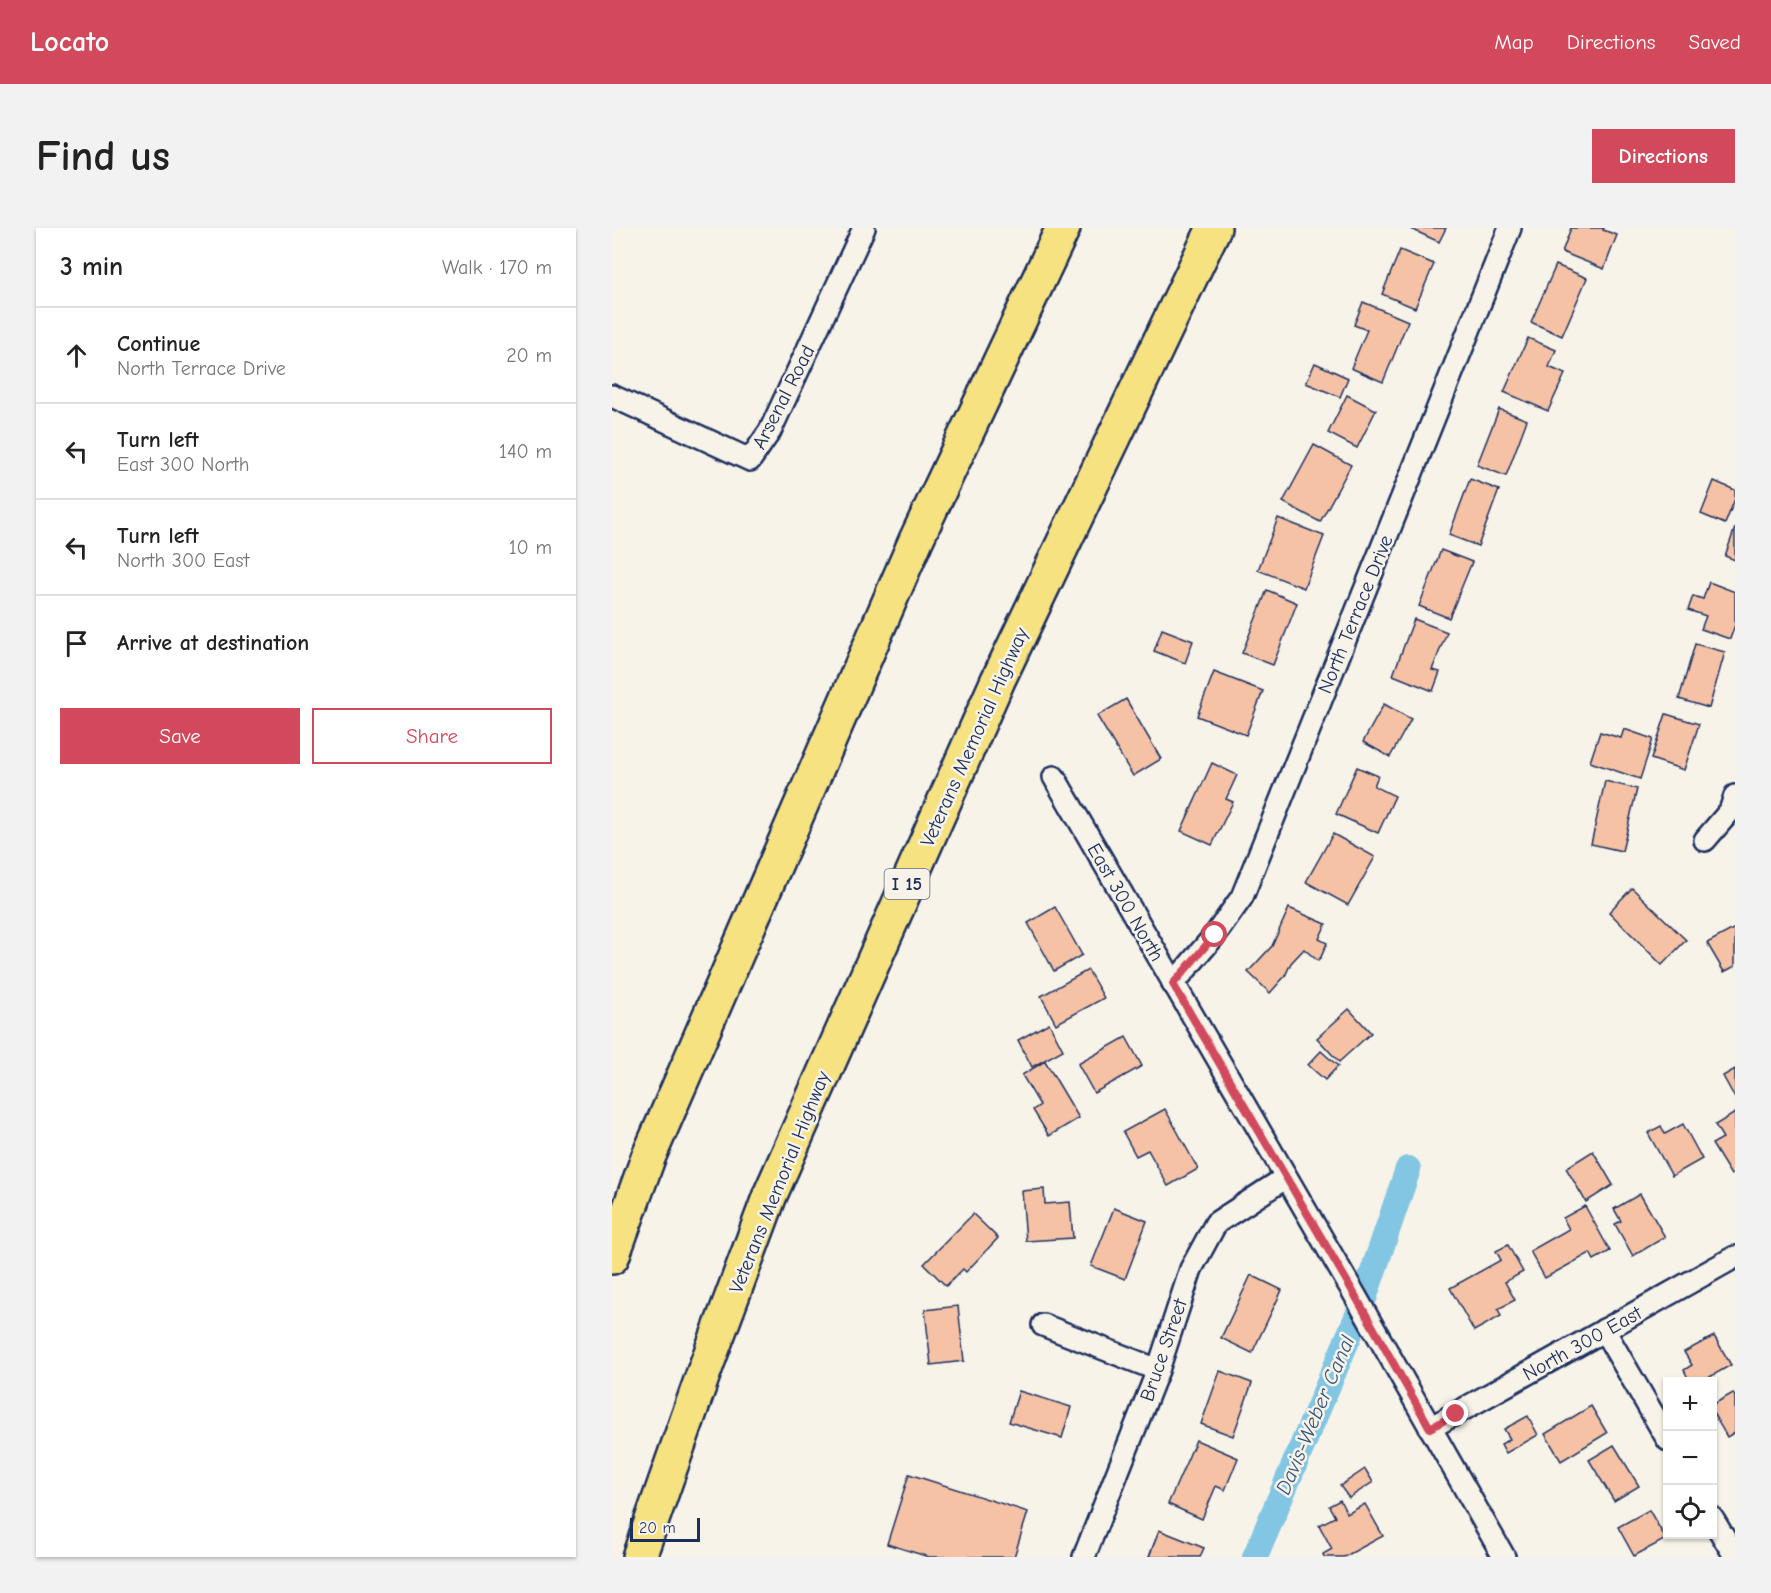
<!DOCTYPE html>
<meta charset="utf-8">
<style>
body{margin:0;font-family:"Comic Neue",sans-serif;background:#f2f2f2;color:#222}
.controls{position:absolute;right:18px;bottom:18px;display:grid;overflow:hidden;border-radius:0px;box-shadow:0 2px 4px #0004}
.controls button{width:54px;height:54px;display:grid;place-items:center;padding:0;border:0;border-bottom:2px solid #e0e0e0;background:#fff;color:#222;font:30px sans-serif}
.scale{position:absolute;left:18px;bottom:15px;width:70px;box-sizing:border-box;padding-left:6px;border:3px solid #1b2f5e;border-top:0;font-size:16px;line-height:21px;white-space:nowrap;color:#1b2f5e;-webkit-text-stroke:4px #f7f3e8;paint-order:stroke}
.stop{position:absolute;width:18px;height:18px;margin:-14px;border:4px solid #d1495b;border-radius:50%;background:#fff}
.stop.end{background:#d1495b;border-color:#fff;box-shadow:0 2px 6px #0008}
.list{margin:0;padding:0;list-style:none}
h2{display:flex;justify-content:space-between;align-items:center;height:78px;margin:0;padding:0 24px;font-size:26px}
h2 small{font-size:20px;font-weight:400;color:#767676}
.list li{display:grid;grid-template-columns:39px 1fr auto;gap:18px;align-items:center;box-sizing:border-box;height:96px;padding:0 24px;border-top:2px solid #e0e0e0}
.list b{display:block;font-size:22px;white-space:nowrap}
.list p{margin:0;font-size:20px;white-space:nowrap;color:#767676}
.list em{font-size:20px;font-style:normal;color:#767676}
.actions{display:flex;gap:12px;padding:18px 24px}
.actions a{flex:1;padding:14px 0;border:2px solid #d1495b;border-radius:0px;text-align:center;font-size:21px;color:#d1495b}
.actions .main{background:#d1495b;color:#fff}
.icon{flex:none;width:33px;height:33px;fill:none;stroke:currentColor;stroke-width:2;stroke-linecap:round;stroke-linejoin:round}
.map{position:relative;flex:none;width:1123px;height:1329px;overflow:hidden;border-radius:0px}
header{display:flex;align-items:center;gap:36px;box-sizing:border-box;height:84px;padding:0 30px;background:#d1495b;color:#fff}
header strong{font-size:28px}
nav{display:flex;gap:33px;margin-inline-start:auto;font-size:21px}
.intro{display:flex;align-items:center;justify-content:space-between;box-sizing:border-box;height:144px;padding:0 36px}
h1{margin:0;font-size:42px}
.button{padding:15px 27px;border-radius:0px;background:#d1495b;color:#fff;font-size:21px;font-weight:700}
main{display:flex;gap:36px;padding:0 36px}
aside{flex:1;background:#fff;border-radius:0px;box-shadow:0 2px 4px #0004}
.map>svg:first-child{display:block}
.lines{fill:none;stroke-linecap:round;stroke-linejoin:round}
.canal{stroke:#82c6e3;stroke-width:26}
.building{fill:#f5c2a6;stroke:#1b2f5e;stroke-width:1.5}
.minor-casing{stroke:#1b2f5e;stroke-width:26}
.motorway-casing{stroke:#1b2f5e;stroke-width:38}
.minor{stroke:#f7f3e8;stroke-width:21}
.motorway{stroke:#f7e281;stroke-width:33}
.route{stroke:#d1495b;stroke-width:8}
.labels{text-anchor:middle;stroke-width:5;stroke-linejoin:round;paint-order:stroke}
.shield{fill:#f7f3e8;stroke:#5d6a87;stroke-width:1.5}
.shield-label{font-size:18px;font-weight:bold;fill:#1b2f5e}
.street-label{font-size:20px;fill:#1b2f5e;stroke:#f7f3e8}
.water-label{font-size:21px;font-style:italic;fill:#35557f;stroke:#f7f3e8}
</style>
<header>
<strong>Locato</strong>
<nav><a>Map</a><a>Directions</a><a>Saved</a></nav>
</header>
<div class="intro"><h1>Find us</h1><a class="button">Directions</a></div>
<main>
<aside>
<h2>3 min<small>Walk · 170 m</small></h2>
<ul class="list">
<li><svg class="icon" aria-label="ahead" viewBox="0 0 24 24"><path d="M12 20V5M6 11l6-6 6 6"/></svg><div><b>Continue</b><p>North Terrace Drive</p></div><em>20 m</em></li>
<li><svg class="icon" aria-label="left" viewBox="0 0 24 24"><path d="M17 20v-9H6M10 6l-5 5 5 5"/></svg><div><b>Turn left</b><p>East 300 North</p></div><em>140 m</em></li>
<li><svg class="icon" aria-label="left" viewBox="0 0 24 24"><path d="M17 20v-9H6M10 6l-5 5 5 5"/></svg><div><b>Turn left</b><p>North 300 East</p></div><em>10 m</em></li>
<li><svg class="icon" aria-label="arrive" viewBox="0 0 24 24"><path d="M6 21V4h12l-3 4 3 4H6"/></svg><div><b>Arrive at destination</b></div></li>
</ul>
<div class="actions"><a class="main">Save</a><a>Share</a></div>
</aside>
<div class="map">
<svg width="1123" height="1329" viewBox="0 0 1123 1329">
<rect width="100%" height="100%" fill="#f7f3e8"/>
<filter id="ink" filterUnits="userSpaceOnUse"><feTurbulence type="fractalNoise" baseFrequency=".0167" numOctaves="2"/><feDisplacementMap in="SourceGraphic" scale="12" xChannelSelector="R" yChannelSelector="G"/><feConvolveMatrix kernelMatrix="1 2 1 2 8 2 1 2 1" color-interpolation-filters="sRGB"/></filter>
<g filter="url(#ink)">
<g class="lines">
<path class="canal" d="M 643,1329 L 748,1082 L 796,941"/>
</g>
<g class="building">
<path d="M 797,0 L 834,0 L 827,14 Z"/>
<path d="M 959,0 L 992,0 L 991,2 L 1005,7 L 992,41 L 950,24 Z"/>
<path d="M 788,22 L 822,36 L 803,80 L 770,66 Z"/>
<path d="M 944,37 L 975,50 L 950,108 L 919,94 Z"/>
<path d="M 751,74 L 796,93 L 771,154 L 739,140 L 755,102 L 742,97 Z"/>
<path d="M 916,110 L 944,122 L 937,139 L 953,146 L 936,183 L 892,164 Z"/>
<path d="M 703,135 L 736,150 L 728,169 L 694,155 Z"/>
<path d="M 735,167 L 764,182 L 745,220 L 716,205 Z"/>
<path d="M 887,181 L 915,192 L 894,248 L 865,237 Z"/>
<path d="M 702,217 L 739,237 L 708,294 L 671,274 Z"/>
<path d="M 858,251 L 887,262 L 866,318 L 837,307 Z"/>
<path d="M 1102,253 L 1123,262 L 1123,271 L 1113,296 L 1089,286 Z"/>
<path d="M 666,290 L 712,308 L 692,360 L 646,342 Z"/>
<path d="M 1123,300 L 1123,332 L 1113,328 Z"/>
<path d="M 829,322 L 860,334 L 837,390 L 807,378 Z"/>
<path d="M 1097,354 L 1123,364 L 1123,397 L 1118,411 L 1089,401 L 1094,388 L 1076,382 L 1081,368 L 1091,371 Z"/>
<path d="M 655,362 L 685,375 L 661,437 L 630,425 Z"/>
<path d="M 802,391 L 835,404 L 820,442 L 828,444 L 821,463 L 781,447 Z"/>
<path d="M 550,401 L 581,413 L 573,435 L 542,423 Z"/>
<path d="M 1083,416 L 1113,424 L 1097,480 L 1067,471 Z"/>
<path d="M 602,444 L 651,463 L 634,507 L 585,488 Z"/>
<path d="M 514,471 L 549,531 L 521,548 L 485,488 Z"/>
<path d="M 772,476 L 799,491 L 778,529 L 751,514 Z"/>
<path d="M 1054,486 L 1087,496 L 1072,542 L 1039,531 Z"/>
<path d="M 1012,501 L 1041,511 L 1028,551 L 978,534 L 988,504 L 1009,510 Z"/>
<path d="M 600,535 L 625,547 L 614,571 L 621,574 L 600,617 L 569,603 Z"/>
<path d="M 745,539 L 766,548 L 762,558 L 783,568 L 766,605 L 724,586 Z"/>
<path d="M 993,553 L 1025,561 L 1010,623 L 979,616 Z"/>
<path d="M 721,606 L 763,629 L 736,677 L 694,654 Z"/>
<path d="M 1020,660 L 1074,712 L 1050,737 L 997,684 Z"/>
<path d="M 443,679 L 470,727 L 442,743 L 416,695 Z"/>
<path d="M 677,680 L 714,696 L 707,711 L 715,715 L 709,729 L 706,733 L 692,721 L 679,735 L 673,748 L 658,765 L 636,744 L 660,718 Z"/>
<path d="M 1123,700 L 1123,738 L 1112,744 L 1095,715 Z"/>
<path d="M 476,742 L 492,770 L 444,796 L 429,768 Z"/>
<path d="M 737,781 L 759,805 L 727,834 L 705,810 Z"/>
<path d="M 437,795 L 451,822 L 420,839 L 406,812 Z"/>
<path d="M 514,809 L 530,838 L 482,865 L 466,836 Z"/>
<path d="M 709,823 L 726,838 L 713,852 L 696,837 Z"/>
<path d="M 433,833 L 467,890 L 437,908 L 421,882 L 428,877 L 410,847 Z"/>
<path d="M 1123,841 L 1123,870 L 1111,848 Z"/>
<path d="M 553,881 L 586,941 L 556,958 L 536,922 L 524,928 L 511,904 Z"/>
<path d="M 1123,885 L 1123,945 L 1119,947 L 1100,916 L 1111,910 L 1103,897 Z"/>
<path d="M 1071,896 L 1090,931 L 1060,948 L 1036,905 L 1049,898 L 1053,906 Z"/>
<path d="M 981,923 L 1001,957 L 974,974 L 954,940 Z"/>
<path d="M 432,961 L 433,976 L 458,974 L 461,1010 L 414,1013 L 410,963 Z"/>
<path d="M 1028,966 L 1053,1009 L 1021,1028 L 1003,996 L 1009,993 L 1002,981 Z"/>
<path d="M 973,978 L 998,1023 L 982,1032 L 978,1025 L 933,1050 L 918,1023 L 957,1001 L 951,990 Z"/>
<path d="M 502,980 L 535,993 L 513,1051 L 479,1038 Z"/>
<path d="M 361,986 L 386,1010 L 354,1044 L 351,1041 L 334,1058 L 312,1036 Z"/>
<path d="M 896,1017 L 911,1044 L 893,1054 L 903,1072 L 886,1081 L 889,1088 L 862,1103 L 838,1060 L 889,1032 L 884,1023 Z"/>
<path d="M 639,1047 L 670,1062 L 640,1125 L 609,1110 Z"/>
<path d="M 346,1078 L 352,1133 L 319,1137 L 313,1082 Z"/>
<path d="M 1102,1108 L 1119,1137 L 1089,1154 L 1078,1154 L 1072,1142 L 1080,1137 L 1072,1124 Z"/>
<path d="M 608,1143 L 640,1155 L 621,1208 L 589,1196 Z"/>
<path d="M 407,1163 L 459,1179 L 450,1210 L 397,1194 Z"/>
<path d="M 1121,1165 L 1123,1169 L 1123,1204 L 1115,1209 L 1100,1183 L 1100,1177 Z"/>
<path d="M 979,1178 L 995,1205 L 949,1233 L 933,1206 Z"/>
<path d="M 916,1188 L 926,1207 L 894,1225 L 889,1216 L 898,1211 L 892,1201 Z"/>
<path d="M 584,1212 L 626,1230 L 613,1262 L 604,1258 L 590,1291 L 556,1276 Z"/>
<path d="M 1002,1217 L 1027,1258 L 1002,1273 L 977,1232 Z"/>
<path d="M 753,1241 L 761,1254 L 737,1270 L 728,1258 Z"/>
<path d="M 297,1246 L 416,1284 L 402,1329 L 317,1329 L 275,1316 Z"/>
<path d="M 728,1272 L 735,1286 L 753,1276 L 771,1308 L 732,1329 L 712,1329 L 711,1326 L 720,1321 L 707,1297 L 723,1289 L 717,1278 Z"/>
<path d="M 1037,1282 L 1054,1311 L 1022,1328 L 1006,1299 Z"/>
<path d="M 547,1302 L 592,1320 L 588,1329 L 537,1329 Z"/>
</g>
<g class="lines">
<g class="minor-casing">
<g id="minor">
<path d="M 0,168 L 138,232 L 158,203 L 252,0"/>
<path d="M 442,549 L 740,1062 L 892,1329"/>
<path d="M 1093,612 L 1118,583 L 1123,568"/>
<path d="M 561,756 L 603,707 L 630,669 L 898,0"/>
<path d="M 431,1097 L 546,1142"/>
<path d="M 992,1102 L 1056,1212"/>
<path d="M 818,1200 L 1123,1029"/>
<path d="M 1100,1290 L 1123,1328"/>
<path d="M 472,1329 L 546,1142 L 579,1041 L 604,995 L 673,950"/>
</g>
</g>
<g class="motorway-casing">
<g id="motorway">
<path d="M 0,1029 L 36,930 L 304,312 L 451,0"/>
<path d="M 27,1329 L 93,1141 L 158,967 L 386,452 L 602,0"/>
</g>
</g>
<use href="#minor" class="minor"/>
<use href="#motorway" class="motorway"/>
</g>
</g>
<g class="lines" filter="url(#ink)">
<path class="route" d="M 603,707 L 561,756 L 740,1062 L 818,1200 L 844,1186"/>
</g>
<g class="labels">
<rect class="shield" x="272.5" y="641" width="45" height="30" rx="4.5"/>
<g class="shield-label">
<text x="295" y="662">I 15</text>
</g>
<g class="street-label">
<text transform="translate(171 169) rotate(-63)" y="7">Arsenal Road</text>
<text transform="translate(743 386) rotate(-68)" y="7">North Terrace Drive</text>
<text transform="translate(362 509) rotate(-66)" y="7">Veterans Memorial Highway</text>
<text transform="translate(514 674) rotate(60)" y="7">East 300 North</text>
<text transform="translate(167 954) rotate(-68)" y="7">Veterans Memorial Highway</text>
<text transform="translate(970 1115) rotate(-29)" y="7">North 300 East</text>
<text transform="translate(551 1122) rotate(-71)" y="7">Bruce Street</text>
</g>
<g class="water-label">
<text transform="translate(703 1187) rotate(-67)" y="7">Davis-Weber Canal</text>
</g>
</g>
</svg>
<div class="controls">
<button>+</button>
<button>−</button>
<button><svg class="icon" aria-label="locate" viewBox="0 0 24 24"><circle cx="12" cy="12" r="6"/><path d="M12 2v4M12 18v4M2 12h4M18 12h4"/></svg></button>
</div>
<div class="scale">20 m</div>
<div class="stop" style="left:603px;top:707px"></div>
<div class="stop end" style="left:844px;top:1186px"></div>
</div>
</main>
